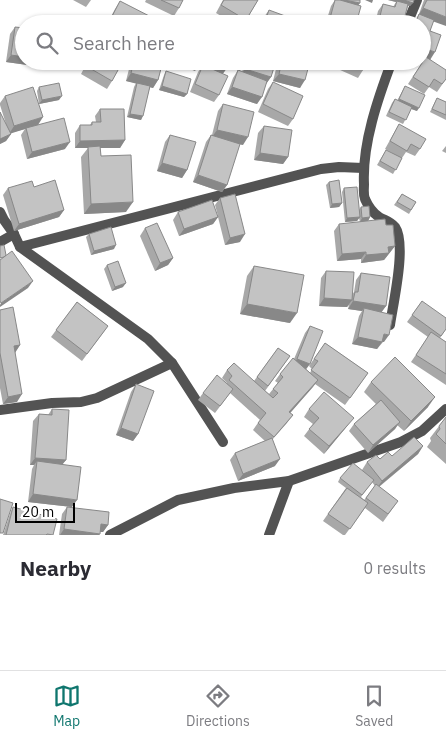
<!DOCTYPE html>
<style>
body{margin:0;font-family:"IBM Plex Sans",sans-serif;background:#f2f2f3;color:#2b2b33}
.scale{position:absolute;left:15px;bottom:12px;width:60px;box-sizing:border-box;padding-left:5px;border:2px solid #000;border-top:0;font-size:14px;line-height:18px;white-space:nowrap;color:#000;-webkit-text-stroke:4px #fff;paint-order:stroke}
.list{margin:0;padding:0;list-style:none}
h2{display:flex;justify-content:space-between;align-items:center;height:65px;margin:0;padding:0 20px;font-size:21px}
h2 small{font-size:16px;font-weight:400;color:#7c7c81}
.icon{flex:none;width:28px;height:28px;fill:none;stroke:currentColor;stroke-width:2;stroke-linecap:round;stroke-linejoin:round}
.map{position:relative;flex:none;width:446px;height:535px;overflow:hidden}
.search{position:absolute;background:#fff;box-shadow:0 1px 4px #0004;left:15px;right:15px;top:15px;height:55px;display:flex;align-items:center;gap:12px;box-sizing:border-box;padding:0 18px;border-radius:28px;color:#7c7c81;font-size:19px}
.sheet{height:135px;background:#fff}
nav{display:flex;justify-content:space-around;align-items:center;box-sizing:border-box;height:70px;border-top:1px solid #e1e1e2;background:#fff;font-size:14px;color:#7c7c81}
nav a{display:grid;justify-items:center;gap:2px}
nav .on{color:#0f766e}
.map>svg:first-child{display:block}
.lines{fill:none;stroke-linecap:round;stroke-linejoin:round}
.minor{stroke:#535353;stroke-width:10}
.wall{fill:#a8a8a8;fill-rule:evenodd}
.shaded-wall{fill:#888}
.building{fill:#c3c3c3;stroke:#888}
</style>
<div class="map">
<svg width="446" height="535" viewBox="0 0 446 535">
<rect width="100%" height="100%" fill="#fff"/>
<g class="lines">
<g class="minor">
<path d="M 407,24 L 417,0"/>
<path d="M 0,212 L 4,220 L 14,234 L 20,247 L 148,339 L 172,363 L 223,442"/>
<path d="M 0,242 L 14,234"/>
<path d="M 20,247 L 321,169 L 339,167 L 363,168"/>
<path d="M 390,325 C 393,304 407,244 395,227 C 389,220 386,221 379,217 C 373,213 368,206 365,199 C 363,194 364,189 364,184 C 362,144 378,98 392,61"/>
<path d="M 0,410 L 52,403 L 81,402 L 97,398 L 172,363"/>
<path d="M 110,535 L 178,500 L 234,488 L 289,481 L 401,442 L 422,431 L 446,409"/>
<path d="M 269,535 L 289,481"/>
</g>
</g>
<g class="wall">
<path d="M 73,0 L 91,0 L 86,7 Z"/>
<path d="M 146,0 L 183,0 L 179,8 L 174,16 L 145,2 Z"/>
<path d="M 223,0 L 258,0 L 244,24 L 235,24 L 216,13 Z"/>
<path d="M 335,0 L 360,0 L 358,5 L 356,24 L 309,24 L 313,18 L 326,22 L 331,6 Z"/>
<path d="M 388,0 L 414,0 L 410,6 L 408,6 L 403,24 L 375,24 L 378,11 L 383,4 L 393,7 L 396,2 Z"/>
<path d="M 424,0 L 446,0 L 433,21 L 430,31 L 430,59 L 446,79 L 437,92 L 429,87 L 424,94 L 408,84 L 425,58 L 422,24 L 413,24 L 419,14 Z"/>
<path d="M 120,1 L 158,24 L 107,24 L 115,9 Z"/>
<path d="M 269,10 L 295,24 L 262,24 L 264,17 Z"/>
<path d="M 15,27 L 42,67 L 6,62 L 10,34 Z"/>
<path d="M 88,61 L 123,61 L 112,81 L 107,89 L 81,74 Z"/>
<path d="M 131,61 L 163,61 L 158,80 L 153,88 L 150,87 L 141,120 L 127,117 L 134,87 L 136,83 L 126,81 Z"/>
<path d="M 207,61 L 229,61 L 227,68 L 223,73 L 219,95 L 214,102 L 190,92 L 198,72 L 203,65 L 205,66 Z"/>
<path d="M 245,61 L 276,61 L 271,77 L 266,84 L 257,104 L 227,94 L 233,78 L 238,70 L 242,72 Z"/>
<path d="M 278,61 L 310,61 L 300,88 L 273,81 Z"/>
<path d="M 320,61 L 367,61 L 363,70 L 358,78 Z"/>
<path d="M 166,71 L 187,94 L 184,97 L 159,90 L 164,75 Z"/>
<path d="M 273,82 L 293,119 L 288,126 L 258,112 L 268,89 Z"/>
<path d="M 405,86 L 417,111 L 411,109 L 403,124 L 386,116 L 392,103 L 395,99 L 397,101 Z"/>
<path d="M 39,87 L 59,100 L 39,104 L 37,91 Z"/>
<path d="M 5,96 L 38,125 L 65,149 L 27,159 L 21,135 L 25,129 L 10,133 L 11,134 L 6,141 L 0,144 L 0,112 L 6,124 L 0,105 L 0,103 Z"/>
<path d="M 437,98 L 446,102 L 446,120 L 430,112 Z"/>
<path d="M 223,104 L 243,145 L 235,143 L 227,185 L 222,192 L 193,182 L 206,142 L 211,135 L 212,135 L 218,111 Z"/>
<path d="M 100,109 L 125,140 L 120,148 L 100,148 L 101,156 L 126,212 L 84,214 L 81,157 L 88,148 L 75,148 L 75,133 L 80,125 L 90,125 L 92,122 L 96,122 L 95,116 Z"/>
<path d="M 399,124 L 420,149 L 415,156 L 406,152 L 402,158 L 393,174 L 377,165 L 386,150 L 394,154 L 385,149 Z"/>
<path d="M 264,126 L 288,157 L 283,164 L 254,160 L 258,133 Z"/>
<path d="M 170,135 L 187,170 L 182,178 L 157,171 L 165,142 Z"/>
<path d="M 446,146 L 446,153 L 442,151 Z"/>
<path d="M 329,182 L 342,203 L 339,207 L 330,208 L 326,185 Z"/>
<path d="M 34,187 L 64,210 L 59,217 L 14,231 L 3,195 L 8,188 Z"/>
<path d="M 344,188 L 359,210 L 361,207 L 370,217 L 368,221 L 360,222 L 359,218 L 357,221 L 345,222 L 342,192 Z"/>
<path d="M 402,194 L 416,202 L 409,214 L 394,205 Z"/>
<path d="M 220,198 L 240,242 L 225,245 L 218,217 L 213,224 L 179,236 L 173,220 L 178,212 L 218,216 L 215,205 Z"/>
<path d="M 339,224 L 386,225 L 395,246 L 384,260 L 361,263 L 361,259 L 337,261 L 334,231 Z"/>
<path d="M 145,228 L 173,258 L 168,265 L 155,271 L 140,236 Z"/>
<path d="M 89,234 L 114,249 L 91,255 L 86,237 Z"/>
<path d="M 107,265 L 123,287 L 112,291 L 104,269 Z"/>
<path d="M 254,266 L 290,323 L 240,314 L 247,276 Z"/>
<path d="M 326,271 L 352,295 L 354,292 L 356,280 L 361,273 L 386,306 L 381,312 L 384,342 L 383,342 L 377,349 L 352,344 L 359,316 L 362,311 L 348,309 L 349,305 L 347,307 L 319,306 L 321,278 Z"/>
<path d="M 422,301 L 446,329 L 440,338 L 446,342 L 446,385 L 411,362 L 428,337 L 407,322 Z"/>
<path d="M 77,302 L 108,326 L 82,361 L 51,337 Z"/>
<path d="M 0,310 L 20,345 L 15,352 L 17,402 L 3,404 L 0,388 Z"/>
<path d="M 310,326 L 306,369 L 310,373 L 312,369 L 309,366 L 325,343 L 368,373 L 345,405 L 315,384 L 290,413 L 293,415 L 287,423 L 272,440 L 275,466 L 238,481 L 230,460 L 235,453 L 265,441 L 253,430 L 260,420 L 230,393 L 215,413 L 198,400 L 203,393 L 226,383 L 227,383 L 222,378 L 227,370 L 254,381 L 278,348 L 290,356 L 265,391 L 269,394 L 278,383 L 275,381 L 280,374 L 294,359 L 305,333 Z"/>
<path d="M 371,382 L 428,407 L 404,431 L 397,425 L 395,429 L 368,453 L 349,431 L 354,424 L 376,404 L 364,392 Z"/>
<path d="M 136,384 L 138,434 L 133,441 L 116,435 L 131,392 Z"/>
<path d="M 52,409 L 66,460 L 62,465 L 72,507 L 28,502 L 32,469 L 34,465 L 30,465 L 33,421 L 39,414 L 48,415 Z"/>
<path d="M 309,409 L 348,425 L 324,454 L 304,436 L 313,424 L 304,417 Z"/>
<path d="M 446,417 L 446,464 L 427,447 L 431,441 L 430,438 Z"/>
<path d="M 423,446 L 418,454 L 379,487 L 398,501 L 383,522 L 365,508 L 345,535 L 343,535 L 323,521 L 346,488 L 338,482 L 340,478 L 362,470 L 367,462 L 392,456 ZM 372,482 L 375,486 L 364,500 L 361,497 Z"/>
<path d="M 13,507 L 53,535 L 3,535 L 11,511 Z"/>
<path d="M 67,507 L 108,525 L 103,532 L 100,532 L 99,535 L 59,535 L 62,514 Z"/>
</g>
<g class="shaded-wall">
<path d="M 336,0 L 344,0 L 360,3 L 357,7 Z"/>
<path d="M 365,0 L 373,0 L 372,3 Z"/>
<path d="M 388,0 L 404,0 L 413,3 L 410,6 L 397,2 L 397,1 L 396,2 Z"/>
<path d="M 423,8 L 446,17 L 446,26 L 418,16 Z"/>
<path d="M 422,48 L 435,52 L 430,60 L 422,57 Z"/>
<path d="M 11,55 L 24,57 L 24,61 L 46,61 L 42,67 L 6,62 Z"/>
<path d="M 169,61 L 193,61 L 200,64 L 195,71 Z"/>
<path d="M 209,62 L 227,68 L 222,75 L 204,70 Z"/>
<path d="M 245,69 L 271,77 L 266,84 L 240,76 Z"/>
<path d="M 131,73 L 158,80 L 153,88 L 126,81 Z"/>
<path d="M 279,74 L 305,80 L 300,88 L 273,81 Z"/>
<path d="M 162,86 L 187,94 L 184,97 L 159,90 Z"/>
<path d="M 232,87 L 262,97 L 257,104 L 227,94 Z"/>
<path d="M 62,96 L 59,100 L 39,104 L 42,100 Z"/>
<path d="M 399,99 L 419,108 L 417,111 L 396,103 Z"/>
<path d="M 130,114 L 143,116 L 141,120 L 127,117 Z"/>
<path d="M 43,117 L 38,125 L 9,134 L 14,126 Z"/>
<path d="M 217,130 L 248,137 L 243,145 L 212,137 Z"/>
<path d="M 11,134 L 6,141 L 0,144 L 0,139 Z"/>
<path d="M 125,140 L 120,148 L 89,148 L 88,147 L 88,148 L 75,148 L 80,141 Z"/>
<path d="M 70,142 L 65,149 L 27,159 L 32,152 Z"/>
<path d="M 260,153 L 288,157 L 283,164 L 254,160 Z"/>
<path d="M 162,163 L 187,170 L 182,178 L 157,171 Z"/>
<path d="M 198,175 L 227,185 L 222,192 L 193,182 Z"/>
<path d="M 133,202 L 126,212 L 84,214 L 91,204 Z"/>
<path d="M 342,203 L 339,207 L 330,208 L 332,204 Z"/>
<path d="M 64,210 L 59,217 L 14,231 L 19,224 Z"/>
<path d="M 218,217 L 213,224 L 179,236 L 184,229 Z"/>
<path d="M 360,217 L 357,221 L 345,222 L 347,218 Z"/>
<path d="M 370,217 L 368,221 L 360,222 L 362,218 Z"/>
<path d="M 245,234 L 240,242 L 225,245 L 230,238 Z"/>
<path d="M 116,245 L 114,249 L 91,255 L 94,251 Z"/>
<path d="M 395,246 L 384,260 L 361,263 L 366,255 L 388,247 Z"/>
<path d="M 366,252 L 361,259 L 337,261 L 342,254 Z"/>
<path d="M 173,258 L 168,265 L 155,271 L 160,263 Z"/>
<path d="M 33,281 L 28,288 L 0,307 L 0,305 L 1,303 Z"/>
<path d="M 126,283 L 123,287 L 112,291 L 115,287 Z"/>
<path d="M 324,298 L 352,300 L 347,307 L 319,306 Z"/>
<path d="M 353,301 L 386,306 L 381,313 L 364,308 L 362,311 L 348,309 Z"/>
<path d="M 247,304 L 297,313 L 290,323 L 240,314 Z"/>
<path d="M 384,334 L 389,335 L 384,342 L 379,341 Z"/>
<path d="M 358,337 L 382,342 L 377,349 L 352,344 Z"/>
<path d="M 20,345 L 15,353 L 14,346 Z"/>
<path d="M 297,359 L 310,364 L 304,372 L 291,367 Z"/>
<path d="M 318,380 L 313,387 L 284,420 L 289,412 Z"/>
<path d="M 22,394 L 17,402 L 3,404 L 8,397 Z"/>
<path d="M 435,397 L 428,407 L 404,431 L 411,421 Z"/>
<path d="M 354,418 L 348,425 L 324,454 L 329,446 Z"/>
<path d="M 400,422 L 395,429 L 368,453 L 373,445 Z"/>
<path d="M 121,428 L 138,434 L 133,441 L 116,435 Z"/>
<path d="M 423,446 L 418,454 L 377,488 L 382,481 Z"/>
<path d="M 35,458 L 66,460 L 60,467 L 37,461 L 34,465 L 30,465 Z"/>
<path d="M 280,459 L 275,466 L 238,481 L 243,474 Z"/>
<path d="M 33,494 L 77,500 L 72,507 L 28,502 Z"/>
<path d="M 101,524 L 108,525 L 103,532 L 96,532 Z"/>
<path d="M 64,529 L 100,534 L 99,535 L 60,535 Z"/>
</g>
<g class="building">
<path d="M 161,0 L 183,0 L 179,8 Z"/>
<path d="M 224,0 L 258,0 L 246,20 L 221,5 Z"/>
<path d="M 335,0 L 340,0 L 361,6 L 356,24 L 336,24 L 329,22 Z"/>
<path d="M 344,0 L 360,0 L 360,3 Z"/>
<path d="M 404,0 L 414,0 L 413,3 Z"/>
<path d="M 427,0 L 446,0 L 446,17 L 423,8 Z"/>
<path d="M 120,1 L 159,21 L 158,24 L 108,24 Z"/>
<path d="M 397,1 L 408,4 L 403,24 L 378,24 L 383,4 L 395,7 Z"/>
<path d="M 269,10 L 296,20 L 295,24 L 264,24 Z"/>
<path d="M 419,14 L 434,20 L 430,31 L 441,35 L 435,52 L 422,48 L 422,24 L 415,24 Z"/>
<path d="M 313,18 L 330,24 L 311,24 Z"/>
<path d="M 181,20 L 192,24 L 179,24 Z"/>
<path d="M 15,27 L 24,28 L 24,57 L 11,55 Z"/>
<path d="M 426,57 L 446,70 L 446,79 L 442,84 L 434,79 L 429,87 L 413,77 Z"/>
<path d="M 89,61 L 123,61 L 112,81 L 86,66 Z"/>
<path d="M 134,61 L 163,61 L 158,80 L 131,73 Z"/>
<path d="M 193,61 L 201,61 L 200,64 Z"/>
<path d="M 209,61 L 229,61 L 227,68 L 209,62 Z"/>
<path d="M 248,61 L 276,61 L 271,77 L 245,69 Z"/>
<path d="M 282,61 L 310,61 L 305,80 L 279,74 Z"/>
<path d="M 342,61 L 367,61 L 363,70 Z"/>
<path d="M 203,65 L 228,76 L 219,95 L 195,84 Z"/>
<path d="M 238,70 L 267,81 L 262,97 L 232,87 Z"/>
<path d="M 166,71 L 191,79 L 187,94 L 162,86 Z"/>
<path d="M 273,82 L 303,96 L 293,119 L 263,104 Z"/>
<path d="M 59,83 L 62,96 L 42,100 L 39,87 Z"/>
<path d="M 137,83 L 150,86 L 143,116 L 130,114 Z"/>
<path d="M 405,86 L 425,95 L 419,108 L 399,99 Z"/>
<path d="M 33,87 L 43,117 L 14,126 L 5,96 Z"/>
<path d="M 437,98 L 446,102 L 446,115 L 432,109 Z"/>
<path d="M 395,99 L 412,107 L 406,120 L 389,112 Z"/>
<path d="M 223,104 L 254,112 L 248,137 L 217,130 Z"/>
<path d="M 100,109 L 124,109 L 125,140 L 80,141 L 80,125 L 92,125 L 92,122 L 101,122 Z"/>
<path d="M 0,112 L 11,134 L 0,139 Z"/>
<path d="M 64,118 L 70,142 L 32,152 L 26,128 Z"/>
<path d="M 399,124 L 426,139 L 420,149 L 411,144 L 407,151 L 390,141 Z"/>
<path d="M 264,126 L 292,130 L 288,157 L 260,153 Z"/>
<path d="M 170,135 L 196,142 L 187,170 L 162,163 Z"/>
<path d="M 211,135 L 240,144 L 227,185 L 198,175 Z"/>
<path d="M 100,146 L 101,156 L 131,155 L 133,202 L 91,204 L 88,147 Z"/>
<path d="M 386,150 L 402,158 L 396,170 L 380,161 Z"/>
<path d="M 55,180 L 64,210 L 19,224 L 8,188 L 32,181 L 34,187 Z"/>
<path d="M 339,180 L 342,203 L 332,204 L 329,182 Z"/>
<path d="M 357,187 L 360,217 L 347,218 L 344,188 Z"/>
<path d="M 235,194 L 245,234 L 230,238 L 220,198 Z"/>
<path d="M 402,194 L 416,202 L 411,210 L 397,202 Z"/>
<path d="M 212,200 L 218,217 L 184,229 L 178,212 Z"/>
<path d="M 369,206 L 370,217 L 362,218 L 361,207 Z"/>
<path d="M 385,219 L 386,225 L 393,225 L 395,246 L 388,247 L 389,253 L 366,255 L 366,252 L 342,254 L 339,224 Z"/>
<path d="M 157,223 L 173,258 L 160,263 L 145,228 Z"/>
<path d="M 111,227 L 116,245 L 94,251 L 89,234 Z"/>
<path d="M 4,245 L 6,255 L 4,257 L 0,258 L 0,246 Z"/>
<path d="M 12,251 L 33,281 L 1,303 L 0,301 L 0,260 Z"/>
<path d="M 118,261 L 126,283 L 115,287 L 107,265 Z"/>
<path d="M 254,266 L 304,275 L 297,313 L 247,304 Z"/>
<path d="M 326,271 L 354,272 L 352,300 L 324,298 Z"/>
<path d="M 361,273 L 390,277 L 386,306 L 353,301 L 355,292 L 358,292 Z"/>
<path d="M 422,301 L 446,318 L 446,329 L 441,336 L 412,315 Z"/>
<path d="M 77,302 L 108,326 L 87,354 L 56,330 Z"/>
<path d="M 13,307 L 20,345 L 14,346 L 22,394 L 8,397 L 0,353 L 0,310 Z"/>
<path d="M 364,308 L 393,315 L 389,335 L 384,334 L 382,342 L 358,337 Z"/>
<path d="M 310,326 L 323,331 L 310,364 L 297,359 Z"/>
<path d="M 431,332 L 446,342 L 446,374 L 416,355 Z"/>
<path d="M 325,343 L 368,373 L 350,398 L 311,370 L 318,361 L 314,359 Z"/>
<path d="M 278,348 L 290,356 L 268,386 L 257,377 Z"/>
<path d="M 395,357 L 435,397 L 411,421 L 371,382 Z"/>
<path d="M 293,358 L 318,380 L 289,412 L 293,415 L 274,437 L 258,423 L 266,413 L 229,380 L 232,376 L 227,370 L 234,363 L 273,398 L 278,393 L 273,389 L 283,377 L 280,374 Z"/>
<path d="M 217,375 L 233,389 L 220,406 L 203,393 Z"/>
<path d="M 136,384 L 154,391 L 138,434 L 121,428 Z"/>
<path d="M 324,392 L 354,418 L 329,446 L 309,429 L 319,418 L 309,409 Z"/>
<path d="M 381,400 L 400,422 L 373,445 L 354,424 Z"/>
<path d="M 52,409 L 69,410 L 66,460 L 35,458 L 39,414 L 52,415 Z"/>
<path d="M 446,417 L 446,444 L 436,434 L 440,429 L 439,426 Z"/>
<path d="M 414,437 L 423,446 L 382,481 L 367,462 L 376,455 L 380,459 L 388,452 L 392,456 Z"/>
<path d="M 272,438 L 280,459 L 243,474 L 235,453 Z"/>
<path d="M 37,461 L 81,467 L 77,500 L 33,494 Z"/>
<path d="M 353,463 L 374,480 L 362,495 L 340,478 Z"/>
<path d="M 376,484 L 398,501 L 388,514 L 366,498 Z"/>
<path d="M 347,488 L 368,503 L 350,529 L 328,514 Z"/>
<path d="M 0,499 L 13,503 L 3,533 L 0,533 Z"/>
<path d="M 13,507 L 57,519 L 53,535 L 47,534 L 46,535 L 6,535 Z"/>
<path d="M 67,507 L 109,512 L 108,525 L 101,524 L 100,534 L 64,529 Z"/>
</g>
</svg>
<div class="scale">20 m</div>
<div class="search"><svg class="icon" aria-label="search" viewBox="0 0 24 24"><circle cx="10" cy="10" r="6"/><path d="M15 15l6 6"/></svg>Search here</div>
</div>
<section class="sheet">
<h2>Nearby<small>0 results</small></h2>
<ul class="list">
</ul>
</section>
<nav>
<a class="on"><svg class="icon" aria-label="map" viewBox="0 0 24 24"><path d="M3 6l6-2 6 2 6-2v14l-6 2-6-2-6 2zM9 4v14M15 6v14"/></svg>Map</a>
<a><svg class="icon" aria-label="directions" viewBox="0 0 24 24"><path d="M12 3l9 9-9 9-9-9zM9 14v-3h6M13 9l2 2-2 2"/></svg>Directions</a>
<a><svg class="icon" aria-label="saved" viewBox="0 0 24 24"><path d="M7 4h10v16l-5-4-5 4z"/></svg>Saved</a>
</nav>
